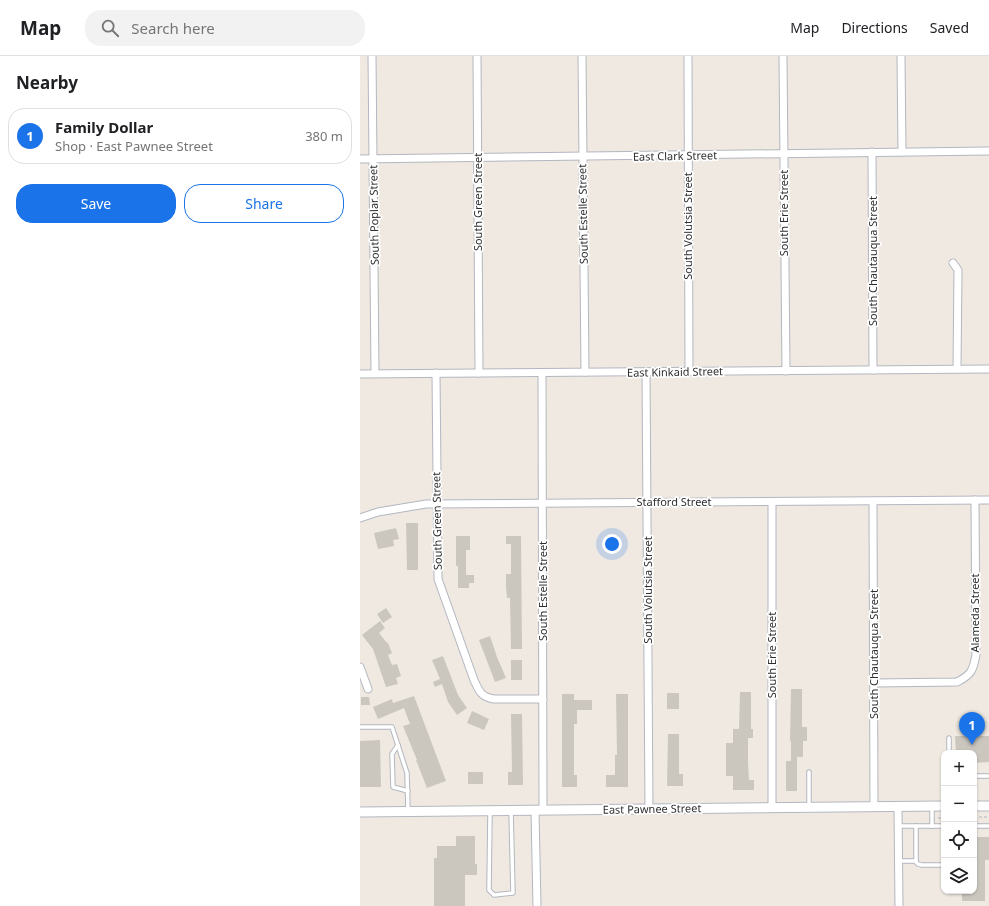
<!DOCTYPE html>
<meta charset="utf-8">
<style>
body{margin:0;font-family:"Noto Sans",sans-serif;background:#f2f2f2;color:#202124}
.controls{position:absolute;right:12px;bottom:12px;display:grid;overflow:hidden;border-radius:8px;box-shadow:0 1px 3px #0004}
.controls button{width:36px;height:36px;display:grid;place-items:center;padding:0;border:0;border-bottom:1px solid #e0e0e0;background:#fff;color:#202124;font:20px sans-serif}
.you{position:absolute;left:252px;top:488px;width:14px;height:14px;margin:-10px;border:3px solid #fff;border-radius:50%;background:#1a73e8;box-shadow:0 0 0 6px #1a73e833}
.badge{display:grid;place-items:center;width:26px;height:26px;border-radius:50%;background:#1a73e8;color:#fff;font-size:13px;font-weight:700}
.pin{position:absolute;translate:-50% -33px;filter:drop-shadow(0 1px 2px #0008)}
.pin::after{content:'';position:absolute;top:21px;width:14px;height:12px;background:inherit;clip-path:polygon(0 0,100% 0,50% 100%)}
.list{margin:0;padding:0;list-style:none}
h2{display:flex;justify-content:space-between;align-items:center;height:52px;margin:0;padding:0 16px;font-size:17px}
h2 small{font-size:13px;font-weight:400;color:#757577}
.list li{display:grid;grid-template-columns:26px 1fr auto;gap:12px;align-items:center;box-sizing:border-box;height:56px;margin:0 8px 8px;padding:0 8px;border:1px solid #e0e0e0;border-radius:16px}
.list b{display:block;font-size:15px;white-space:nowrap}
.list p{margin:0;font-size:13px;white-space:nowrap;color:#757577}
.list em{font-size:13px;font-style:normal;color:#757577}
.actions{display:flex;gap:8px;padding:12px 16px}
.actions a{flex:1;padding:9px 0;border:1px solid #1a73e8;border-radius:16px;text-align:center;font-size:14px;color:#1a73e8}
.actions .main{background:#1a73e8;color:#fff}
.icon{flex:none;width:22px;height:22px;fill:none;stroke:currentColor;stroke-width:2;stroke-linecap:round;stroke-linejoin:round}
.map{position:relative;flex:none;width:629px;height:850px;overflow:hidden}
header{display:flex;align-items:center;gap:24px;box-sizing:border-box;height:56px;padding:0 20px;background:#fff;border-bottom:1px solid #e0e0e0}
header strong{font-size:19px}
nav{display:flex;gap:22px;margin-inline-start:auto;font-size:14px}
.search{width:280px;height:36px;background:#f2f2f2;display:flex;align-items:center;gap:10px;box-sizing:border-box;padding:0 14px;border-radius:16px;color:#757577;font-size:15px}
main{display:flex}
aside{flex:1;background:#fff}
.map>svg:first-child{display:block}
.building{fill:#cbc7bf}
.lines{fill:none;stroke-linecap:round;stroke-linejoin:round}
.lane-casing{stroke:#b4b7c1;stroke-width:5.5}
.street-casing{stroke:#b4b7c1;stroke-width:9}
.secondary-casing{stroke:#b4b7c1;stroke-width:11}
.path{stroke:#c9c9c9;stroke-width:1.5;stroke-dasharray:3 2;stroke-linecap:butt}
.lane{stroke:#fff;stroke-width:3.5}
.street{stroke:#fff;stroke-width:7}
.secondary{stroke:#fff;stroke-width:9}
.labels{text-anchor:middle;stroke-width:3.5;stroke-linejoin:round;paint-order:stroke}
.street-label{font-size:11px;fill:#2e2e2e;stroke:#fff}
</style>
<header>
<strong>Map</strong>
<div class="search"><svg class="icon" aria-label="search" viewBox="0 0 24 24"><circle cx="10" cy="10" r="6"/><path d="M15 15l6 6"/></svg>Search here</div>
<nav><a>Map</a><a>Directions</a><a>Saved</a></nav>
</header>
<main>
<aside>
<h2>Nearby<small></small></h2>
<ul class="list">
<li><span class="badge">1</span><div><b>Family Dollar</b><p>Shop · East Pawnee Street</p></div><em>380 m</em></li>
</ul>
<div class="actions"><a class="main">Save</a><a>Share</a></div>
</aside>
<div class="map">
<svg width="629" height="850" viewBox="0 0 629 850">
<rect width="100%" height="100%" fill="#efe9e1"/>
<g class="building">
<path d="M 46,467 L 58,467 L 58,514 L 47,514 Z"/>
<path d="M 36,472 L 39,483 L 33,484 L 34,490 L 18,493 L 14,477 Z"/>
<path d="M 96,480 L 110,480 L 110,494 L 106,494 L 106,519 L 114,519 L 114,527 L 109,527 L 109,532 L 98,532 L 98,510 L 96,510 Z"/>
<path d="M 146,480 L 161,480 L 162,593 L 151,593 L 150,542 L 147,542 L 146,531 L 146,518 L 151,518 L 151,488 L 146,488 Z"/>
<path d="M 26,552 L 32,561 L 23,567 L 17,558 Z"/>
<path d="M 20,565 L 25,572 L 19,577 L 27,587 L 28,587 L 32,597 L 28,599 L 32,609 L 37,608 L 41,620 L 36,622 L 38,628 L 26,631 L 13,593 L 2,579 Z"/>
<path d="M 130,580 L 137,601 L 146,622 L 135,626 L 119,584 Z"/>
<path d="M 83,600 L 98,639 L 107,652 L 97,659 L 88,646 L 82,628 L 75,631 L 73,626 L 80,623 L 72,604 Z"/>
<rect x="151" y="604" width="11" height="20"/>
<path d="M 431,633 L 442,633 L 442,671 L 447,671 L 447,685 L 443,685 L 443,701 L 437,701 L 437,735 L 426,735 L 426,705 L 431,705 L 431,685 L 430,685 Z"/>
<path d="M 380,636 L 391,636 L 391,673 L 393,673 L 393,682 L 388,682 L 388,708 L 389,724 L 394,724 L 394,734 L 373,734 L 373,720 L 366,720 L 366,687 L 373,687 L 373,673 L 379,673 Z"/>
<rect x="307" y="637" width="12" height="16"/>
<path d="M 202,638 L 214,638 L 214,644 L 232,644 L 232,654 L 217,654 L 217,668 L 214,668 L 214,719 L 217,719 L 217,731 L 202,731 Z"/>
<path d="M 256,638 L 268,638 L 268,731 L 246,731 L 246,719 L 255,719 L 255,699 L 257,699 Z"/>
<path d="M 54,640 L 86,725 L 67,732 L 56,704 L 57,704 L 43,670 L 50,668 L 44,652 L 18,663 L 13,651 L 32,643 L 33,647 Z"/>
<path d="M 1,641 L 9,641 L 10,649 L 1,649 Z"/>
<path d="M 112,655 L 129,663 L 124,674 L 107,667 Z"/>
<path d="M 151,658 L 162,658 L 163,729 L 148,729 L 148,716 L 152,716 Z"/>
<path d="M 308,678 L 319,678 L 319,718 L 323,718 L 323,730 L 307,730 Z"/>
<path d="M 595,680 L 629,680 L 629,706 L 614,707 L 614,697 L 596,697 Z"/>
<path d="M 20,684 L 21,731 L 0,731 L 0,685 Z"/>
<rect x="108" y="716" width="15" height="12"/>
<path d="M 96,780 L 115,780 L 115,808 L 117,808 L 117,819 L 105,819 L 105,850 L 74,850 L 74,802 L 77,802 L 77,790 L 96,790 Z"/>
<path d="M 614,781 L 629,781 L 629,804 L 625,804 L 625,845 L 602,845 L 602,835 L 614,835 Z"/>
</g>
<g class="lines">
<g class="lane-casing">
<g id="lane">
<path d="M 0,671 L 32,671 L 47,717 L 48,755"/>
<path d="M 589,682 L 589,697"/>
<path d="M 38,689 L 32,698 L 33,731 L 48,735"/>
<path d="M 449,716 L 449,750"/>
<path d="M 614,720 L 629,720"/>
<path d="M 572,752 L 572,770"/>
<path d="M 130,756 L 129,834 L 134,839 L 153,837 L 151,755"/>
<path d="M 539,770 L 584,770"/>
<path d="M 556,770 L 556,806 L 558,808 L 561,809 L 584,809"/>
<path d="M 614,770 L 629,770"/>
<path d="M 538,805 L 554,805 L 556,804"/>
</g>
</g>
<g class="street-casing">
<g id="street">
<path d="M 12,0 L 15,317"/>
<path d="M 117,0 L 119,317"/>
<path d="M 222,0 L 225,316"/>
<path d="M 328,0 L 329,316"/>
<path d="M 423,0 L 426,315"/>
<path d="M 541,0 L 542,96"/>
<path d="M 512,96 L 513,314"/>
<path d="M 0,103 L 629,95"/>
<path d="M 593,207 L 598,214 L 597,313"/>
<path d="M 286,316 L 289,753"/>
<path d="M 76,317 L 78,523 L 114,624 C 119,635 121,641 134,643 L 183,643"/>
<path d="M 182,317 L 183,754"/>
<path d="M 0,318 L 629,313"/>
<path d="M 513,445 L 514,751"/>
<path d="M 412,446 L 412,752"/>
<path d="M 0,462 L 18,456 L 66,448 L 629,444"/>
<path d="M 0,611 L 8,633"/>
<path d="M 514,627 L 597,626 C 611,619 613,615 616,599 L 615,444"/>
<path d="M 538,751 L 539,850"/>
<path d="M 175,754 L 177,850"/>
</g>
</g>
<g class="secondary-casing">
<g id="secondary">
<path d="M 614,750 L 629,750"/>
<path d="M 0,756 L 584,750"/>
</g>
</g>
<g class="path">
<path d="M 614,761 L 629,761"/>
<path d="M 578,762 L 584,762"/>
</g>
<use href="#lane" class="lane"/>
<use href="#street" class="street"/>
<use href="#secondary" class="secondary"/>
</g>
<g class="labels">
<g class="street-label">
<text transform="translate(315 100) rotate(-1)" y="4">East Clark Street</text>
<text transform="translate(118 146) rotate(-90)" y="4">South Green Street</text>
<text transform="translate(424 157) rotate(-90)" y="4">South Erie Street</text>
<text transform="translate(223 158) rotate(-91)" y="4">South Estelle Street</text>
<text transform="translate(14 159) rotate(-91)" y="4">South Poplar Street</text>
<text transform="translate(328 170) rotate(-90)" y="4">South Volutsia Street</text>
<text transform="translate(513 205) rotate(-90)" y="4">South Chautauqua Street</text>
<text transform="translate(315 316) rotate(-1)" y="4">East Kinkaid Street</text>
<text x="314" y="450">Stafford Street</text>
<text transform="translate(77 465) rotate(-91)" y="4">South Green Street</text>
<text transform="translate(288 534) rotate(-90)" y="4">South Volutsia Street</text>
<text transform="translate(183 535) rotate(-90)" y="4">South Estelle Street</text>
<text transform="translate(615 557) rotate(-90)" y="4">Alameda Street</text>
<text transform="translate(514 598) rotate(-90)" y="4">South Chautauqua Street</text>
<text transform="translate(412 599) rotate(-90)" y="4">South Erie Street</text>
<text transform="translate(292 753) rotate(-1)" y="4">East Pawnee Street</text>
</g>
</g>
</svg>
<div class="controls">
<button>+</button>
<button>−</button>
<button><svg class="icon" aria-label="locate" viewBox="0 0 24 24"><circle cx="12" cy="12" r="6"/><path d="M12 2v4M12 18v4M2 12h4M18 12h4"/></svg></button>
<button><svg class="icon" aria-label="layers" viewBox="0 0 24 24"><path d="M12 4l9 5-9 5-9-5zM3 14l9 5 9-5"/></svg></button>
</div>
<div class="you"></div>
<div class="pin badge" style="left:612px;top:689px">1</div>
</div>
</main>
